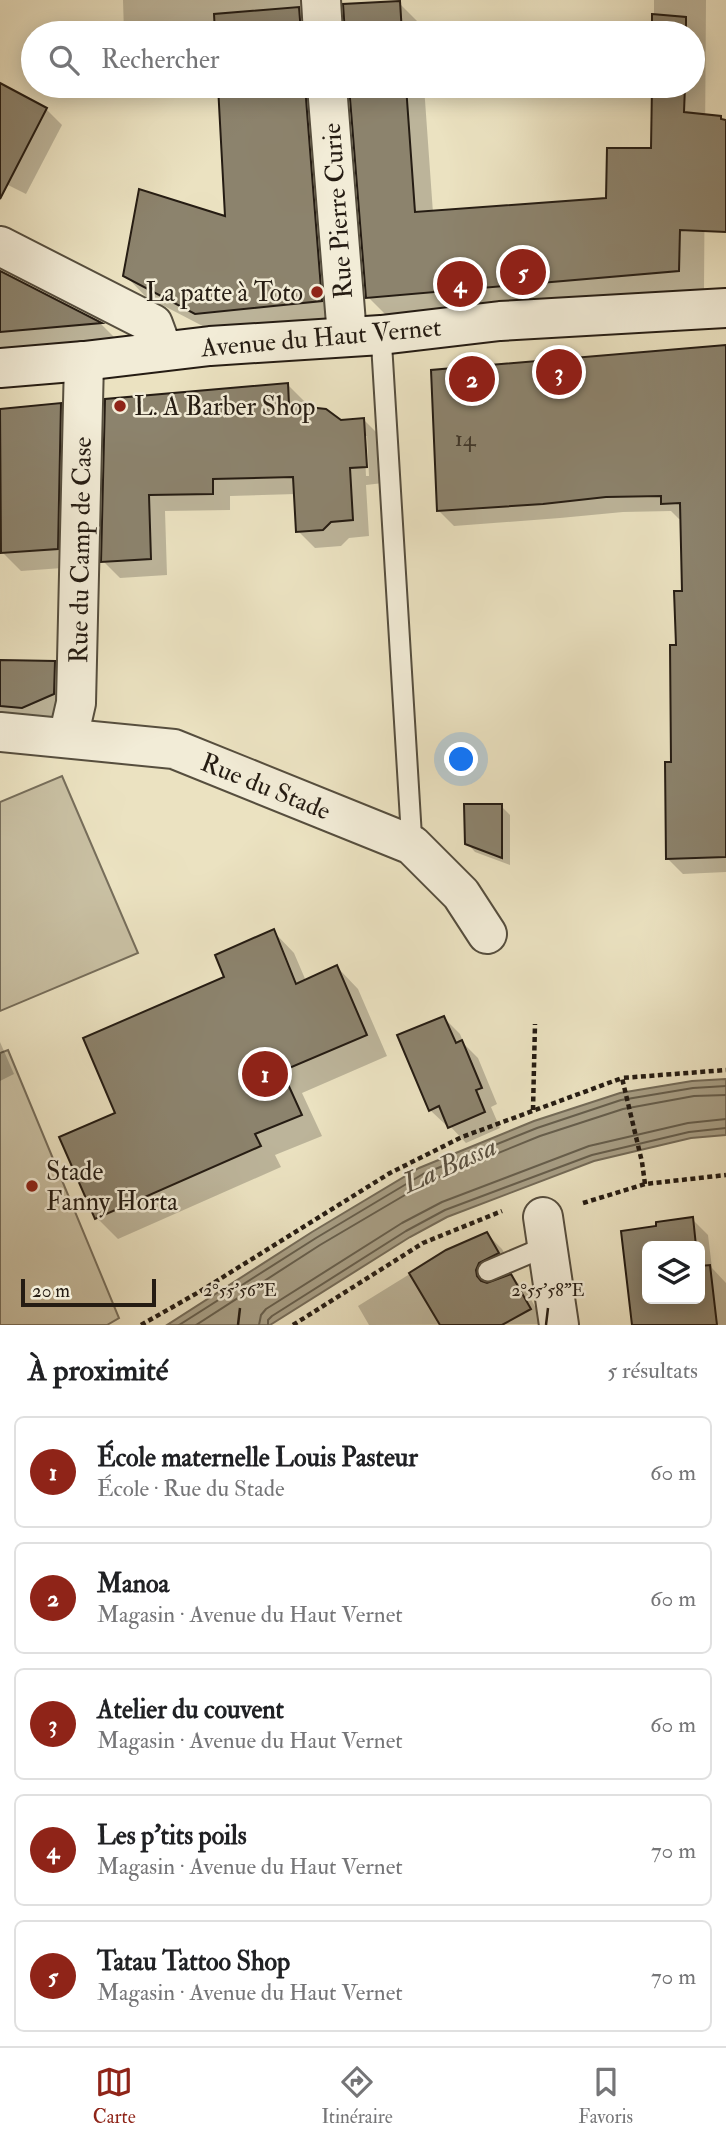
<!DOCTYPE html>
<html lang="fr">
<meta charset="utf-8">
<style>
body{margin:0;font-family:"IM FELL Double Pica",serif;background:#f2f2f2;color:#202124}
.controls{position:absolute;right:21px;bottom:21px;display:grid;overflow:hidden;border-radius:10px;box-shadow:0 4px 18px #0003}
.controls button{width:63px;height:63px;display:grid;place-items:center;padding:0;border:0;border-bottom:2px solid #e0e0e0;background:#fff;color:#202124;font:35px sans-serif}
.scale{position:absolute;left:21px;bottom:18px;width:135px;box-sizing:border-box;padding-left:7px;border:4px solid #251c13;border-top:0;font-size:19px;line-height:24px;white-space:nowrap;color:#251c13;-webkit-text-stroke:5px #f2ecd7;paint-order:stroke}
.you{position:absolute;left:462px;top:760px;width:24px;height:24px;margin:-18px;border:5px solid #fff;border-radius:50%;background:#1a73e8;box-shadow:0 0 0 10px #1a73e833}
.badge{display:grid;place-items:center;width:46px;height:46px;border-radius:50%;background:#8f2418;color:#fff;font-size:23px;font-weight:700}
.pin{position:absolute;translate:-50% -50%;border:4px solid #fff;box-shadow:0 2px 7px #0006}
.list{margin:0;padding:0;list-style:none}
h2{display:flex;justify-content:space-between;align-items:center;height:91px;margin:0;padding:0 28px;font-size:30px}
h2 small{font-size:23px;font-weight:400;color:#757577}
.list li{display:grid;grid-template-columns:46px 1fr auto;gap:21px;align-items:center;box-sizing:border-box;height:112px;margin:0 14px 14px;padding:0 14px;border:2px solid #e0e0e0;border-radius:10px}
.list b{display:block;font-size:26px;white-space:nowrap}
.list p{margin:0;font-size:23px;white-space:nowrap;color:#757577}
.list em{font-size:23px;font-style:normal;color:#757577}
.icon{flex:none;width:38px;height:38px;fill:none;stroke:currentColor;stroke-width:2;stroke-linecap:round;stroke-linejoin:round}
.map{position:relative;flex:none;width:726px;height:1325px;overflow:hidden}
.search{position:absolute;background:#fff;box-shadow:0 4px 18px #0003;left:21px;right:21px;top:21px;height:77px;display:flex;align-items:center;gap:18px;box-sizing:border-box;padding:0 24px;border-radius:38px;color:#757577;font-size:26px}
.sheet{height:721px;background:#fff}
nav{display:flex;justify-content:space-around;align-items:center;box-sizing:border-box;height:98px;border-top:2px solid #e0e0e0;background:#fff;font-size:19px;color:#757577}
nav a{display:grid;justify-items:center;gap:4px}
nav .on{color:#8f2418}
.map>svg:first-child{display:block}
.green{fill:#c9c0a3;stroke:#776e5b;stroke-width:2}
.water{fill:#a89f86;stroke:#746b58;stroke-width:2}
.shadow{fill:#0003;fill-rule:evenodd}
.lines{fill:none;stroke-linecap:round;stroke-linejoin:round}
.shore{stroke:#665e4c;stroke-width:2}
.building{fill:#8c836d;stroke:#251c13;stroke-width:2}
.lane-casing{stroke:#564e3e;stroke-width:23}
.street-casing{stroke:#564e3e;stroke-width:42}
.secondary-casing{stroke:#251c13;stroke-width:42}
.path{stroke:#251c13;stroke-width:4.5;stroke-dasharray:5 3.5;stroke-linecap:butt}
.lane{stroke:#f2ecd7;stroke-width:19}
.street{stroke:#f2ecd7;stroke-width:38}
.secondary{stroke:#f2ecd7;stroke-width:38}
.ticks{fill:none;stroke:#251c13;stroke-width:2.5}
.poi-dot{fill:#8f2418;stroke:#f2ecd7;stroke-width:2.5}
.labels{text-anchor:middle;stroke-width:5;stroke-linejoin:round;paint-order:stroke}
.number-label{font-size:23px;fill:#3f362a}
.street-label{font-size:26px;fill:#251c13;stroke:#f2ecd7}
.poi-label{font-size:26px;fill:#251c13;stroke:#f2ecd7;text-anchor:start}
.water-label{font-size:28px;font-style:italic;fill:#595041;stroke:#f2ecd7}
.ticks-label{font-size:18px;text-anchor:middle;fill:#251c13;stroke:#f2ecd7;stroke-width:5;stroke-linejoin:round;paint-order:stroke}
</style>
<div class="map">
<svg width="726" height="1325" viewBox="0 0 726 1325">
<rect width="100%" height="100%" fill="#ebe2c1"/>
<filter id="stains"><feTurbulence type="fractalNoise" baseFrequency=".00286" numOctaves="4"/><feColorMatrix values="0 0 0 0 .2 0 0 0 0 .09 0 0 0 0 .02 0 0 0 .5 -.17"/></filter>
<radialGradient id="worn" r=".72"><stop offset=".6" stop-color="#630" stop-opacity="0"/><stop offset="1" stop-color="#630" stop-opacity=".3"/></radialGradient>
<g class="green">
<path d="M 62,776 L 138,953 L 0,1011 L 0,802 Z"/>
<path d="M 8,1050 L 119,1318 L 107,1325 L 0,1325 L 0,1053 Z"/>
</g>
<path class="water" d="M 726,1079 L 726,1135 L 691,1138 L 594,1161 L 447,1217 L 410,1237 L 270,1325 L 167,1325 L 312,1232 L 419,1168 L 534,1121 L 620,1093 L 692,1081 Z"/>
<g class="shadow">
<path d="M 123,0 L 317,0 L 319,33 L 124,33 Z"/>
<path d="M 654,0 L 706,0 L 704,290 L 388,317 L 368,297 L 351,86 L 424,86 L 433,213 L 608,200 L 653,150 L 653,86 L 693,86 L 693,33 L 654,33 Z"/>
<path d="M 399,3 L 419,23 L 420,33 L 346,33 L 345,6 Z"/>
<path d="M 0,85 L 46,109 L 62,125 L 26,194 L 0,181 Z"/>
<path d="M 220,86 L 340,86 L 341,321 L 216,333 L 145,296 L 125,275 L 227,219 Z"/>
<path d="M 0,273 L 101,324 L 115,338 L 0,349 Z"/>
<path d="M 726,346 L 726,872 L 683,874 L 668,859 L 678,647 L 684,592 L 682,519 L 679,519 L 671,511 L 623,512 L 560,518 L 454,526 L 438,510 Z"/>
<path d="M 288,385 L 305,402 L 305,408 L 340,422 L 364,420 L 381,437 L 383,483 L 366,485 L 369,536 L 349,538 L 341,546 L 315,548 L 298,531 L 296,494 L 230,496 L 230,510 L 165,511 L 167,575 L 120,578 L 103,561 L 107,400 ZM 364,436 L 367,436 L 369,476 L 366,476 Z"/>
<path d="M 60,405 L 79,424 L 76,567 L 21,571 L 3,553 L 3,531 L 0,532 L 0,411 Z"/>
<path d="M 0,662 L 54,663 L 74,683 L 73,713 L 43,726 L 0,723 Z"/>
<path d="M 501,806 L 510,815 L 510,865 L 475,852 L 467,843 Z"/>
<path d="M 273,931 L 294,953 L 306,981 L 337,967 L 358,989 L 387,1056 L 302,1093 L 322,1136 L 275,1155 L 281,1167 L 118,1239 L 97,1218 L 117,1114 L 226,978 Z"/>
<path d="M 444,1018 L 460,1034 L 464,1044 L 478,1058 L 497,1104 L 491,1107 L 500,1128 L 466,1143 L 449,1125 L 447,1126 L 430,1110 Z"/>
<path d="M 0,1042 L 14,1074 L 0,1081 Z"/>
<path d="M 692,1219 L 708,1235 L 712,1268 L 726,1283 L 726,1325 L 633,1325 L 623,1233 L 658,1227 ZM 647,1246 L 700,1246 L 700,1299 L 647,1299 Z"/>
<path d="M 487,1234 L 502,1249 L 513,1268 L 493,1278 L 491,1284 L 511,1276 L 526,1291 L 545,1324 L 369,1325 L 358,1306 L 447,1251 Z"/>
</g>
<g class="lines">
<g class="shore">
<path d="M 179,1325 L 316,1238 L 423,1174 L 537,1128 L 621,1100 L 693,1088 L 726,1086"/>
<path d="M 196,1325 L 320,1245 L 427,1182 L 540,1136 L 623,1109 L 694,1096 L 726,1095"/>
<path d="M 259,1325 L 261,1315 L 266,1309 L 402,1223 L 442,1202 L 589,1146 L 688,1123 L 726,1119"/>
<path d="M 268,1325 L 268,1320 L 272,1316 L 406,1231 L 445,1210 L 592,1155 L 689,1132 L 726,1128"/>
</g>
</g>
<g class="building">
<path d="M 400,1 L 402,33 L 345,33 L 343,4 Z"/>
<path d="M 299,7 L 301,33 L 215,33 L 214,14 Z"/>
<path d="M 652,14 L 686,17 L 686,33 L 652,33 Z"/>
<path d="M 0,83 L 47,108 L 0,199 Z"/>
<path d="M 218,86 L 305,86 L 322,301 L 195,314 L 123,276 L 139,189 L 225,216 Z"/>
<path d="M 349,86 L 406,86 L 415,212 L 606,198 L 607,148 L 651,148 L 652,86 L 685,86 L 684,112 L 721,116 L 721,119 L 726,120 L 726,232 L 680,230 L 679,271 L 366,298 Z"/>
<path d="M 0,271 L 102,323 L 0,332 Z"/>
<path d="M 726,345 L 726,857 L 666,859 L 665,762 L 671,762 L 670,645 L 676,645 L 674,591 L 682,591 L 680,503 L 661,504 L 661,496 L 606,497 L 543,504 L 437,511 L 431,370 Z"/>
<path d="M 288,383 L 289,405 L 326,409 L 341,420 L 364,418 L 367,467 L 350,468 L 353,520 L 331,522 L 323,530 L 296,532 L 293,477 L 213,479 L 213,494 L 149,495 L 151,559 L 101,562 L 105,399 Z"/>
<path d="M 61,403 L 58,549 L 1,553 L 0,409 Z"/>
<path d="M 0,660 L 55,661 L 54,694 L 22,708 L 0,706 Z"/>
<path d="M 464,804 L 502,804 L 502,858 L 465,844 Z"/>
<path d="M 274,929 L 296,984 L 337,965 L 367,1035 L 282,1071 L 302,1115 L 255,1134 L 261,1146 L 95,1219 L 59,1137 L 115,1113 L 83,1038 L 224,977 L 215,955 Z"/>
<path d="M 444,1016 L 456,1043 L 462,1040 L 482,1088 L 476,1090 L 485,1112 L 448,1128 L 439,1106 L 429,1111 L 397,1035 Z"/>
<path d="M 693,1217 L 696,1246 L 647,1246 L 647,1299 L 700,1299 L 700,1266 L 710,1265 L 717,1325 L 632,1325 L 621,1231 L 656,1226 L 656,1222 Z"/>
<path d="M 487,1232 L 499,1253 L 479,1263 L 476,1270 L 477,1276 L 481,1281 L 487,1283 L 511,1274 L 531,1309 L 502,1325 L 440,1325 L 409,1273 L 446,1250 Z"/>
</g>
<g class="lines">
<g class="lane-casing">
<g id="lane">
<path d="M 381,335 L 412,845"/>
<path d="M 488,1271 L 547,1246"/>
</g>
</g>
<g class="street-casing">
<g id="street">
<path d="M 321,0 L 323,33"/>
<path d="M 327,86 L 347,336"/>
<path d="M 0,246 L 153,324 L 163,351"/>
<path d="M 0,732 L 174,749 L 412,845 L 461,894 L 487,934"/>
<path d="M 68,738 L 76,703 L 84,361"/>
<path d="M 543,1217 L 559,1325"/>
</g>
</g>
<g class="secondary-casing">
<path id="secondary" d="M 0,368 L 84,361 L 210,346 L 381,335 L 500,321 L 726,308"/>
</g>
<g class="path">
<path d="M 533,1110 L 535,1024"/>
<path d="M 645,1184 L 642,1162 L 622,1078 L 726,1070"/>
<path d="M 583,1203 L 645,1184 L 726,1175"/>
<path d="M 141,1325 L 199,1292 L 390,1173 L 462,1137 L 622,1078"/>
<path d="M 293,1325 L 423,1243 L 502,1211"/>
</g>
<use href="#lane" class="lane"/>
<use href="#street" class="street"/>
<use href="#secondary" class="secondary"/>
</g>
<path class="ticks" d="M 238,1325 L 240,1308M 546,1325 L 548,1308"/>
<g class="poi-dot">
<circle cx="317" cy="292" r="7"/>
<circle cx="120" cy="406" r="7"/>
<circle cx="32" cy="1186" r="7"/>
</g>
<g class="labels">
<g class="number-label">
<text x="465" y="446">14</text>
</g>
<g class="street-label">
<text transform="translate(337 211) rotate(-94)" y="9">Rue Pierre Curie</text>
<text transform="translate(321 337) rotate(-5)" y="9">Avenue du Haut Vernet</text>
<text transform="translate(80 550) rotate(-89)" y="9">Rue du Camp de Case</text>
<text transform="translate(266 786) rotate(22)" y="9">Rue du Stade</text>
</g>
<g class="poi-label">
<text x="303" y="301" text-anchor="end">La patte à Toto</text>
<text x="134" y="415">L. A Barber Shop</text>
<text x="46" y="1180">Stade<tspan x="46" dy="30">Fanny Horta</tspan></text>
</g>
<g class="water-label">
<text transform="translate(449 1164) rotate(-24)" y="10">La Bassa</text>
</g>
</g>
<g class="ticks-label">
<text x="240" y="1296">2°55'56"E</text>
<text x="548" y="1296">2°55'58"E</text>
</g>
<rect width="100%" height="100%" filter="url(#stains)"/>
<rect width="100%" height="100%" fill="url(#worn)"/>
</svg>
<div class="controls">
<button><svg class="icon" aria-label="layers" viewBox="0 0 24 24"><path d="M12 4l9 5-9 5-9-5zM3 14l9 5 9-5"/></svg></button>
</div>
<div class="scale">20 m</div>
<div class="you"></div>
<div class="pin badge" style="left:265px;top:1074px">1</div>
<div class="pin badge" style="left:472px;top:379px">2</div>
<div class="pin badge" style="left:559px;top:372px">3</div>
<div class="pin badge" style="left:460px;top:284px">4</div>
<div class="pin badge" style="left:523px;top:272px">5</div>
<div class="search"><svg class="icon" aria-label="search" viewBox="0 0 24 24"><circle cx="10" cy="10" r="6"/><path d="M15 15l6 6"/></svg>Rechercher</div>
</div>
<section class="sheet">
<h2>À proximité<small>5 résultats</small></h2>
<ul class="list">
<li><span class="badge">1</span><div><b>École maternelle Louis Pasteur</b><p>École · Rue du Stade</p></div><em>60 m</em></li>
<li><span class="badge">2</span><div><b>Manoa</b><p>Magasin · Avenue du Haut Vernet</p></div><em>60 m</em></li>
<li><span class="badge">3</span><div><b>Atelier du couvent</b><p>Magasin · Avenue du Haut Vernet</p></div><em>60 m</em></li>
<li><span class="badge">4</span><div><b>Les p'tits poils</b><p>Magasin · Avenue du Haut Vernet</p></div><em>70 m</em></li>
<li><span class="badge">5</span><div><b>Tatau Tattoo Shop</b><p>Magasin · Avenue du Haut Vernet</p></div><em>70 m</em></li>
</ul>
</section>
<nav>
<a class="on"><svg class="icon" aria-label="map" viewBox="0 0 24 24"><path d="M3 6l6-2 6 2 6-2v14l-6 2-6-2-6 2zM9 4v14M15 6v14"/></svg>Carte</a>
<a><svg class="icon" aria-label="directions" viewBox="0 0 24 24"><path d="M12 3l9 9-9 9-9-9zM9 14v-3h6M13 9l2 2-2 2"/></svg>Itinéraire</a>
<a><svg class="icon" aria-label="saved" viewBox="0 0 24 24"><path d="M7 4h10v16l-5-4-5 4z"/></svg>Favoris</a>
</nav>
